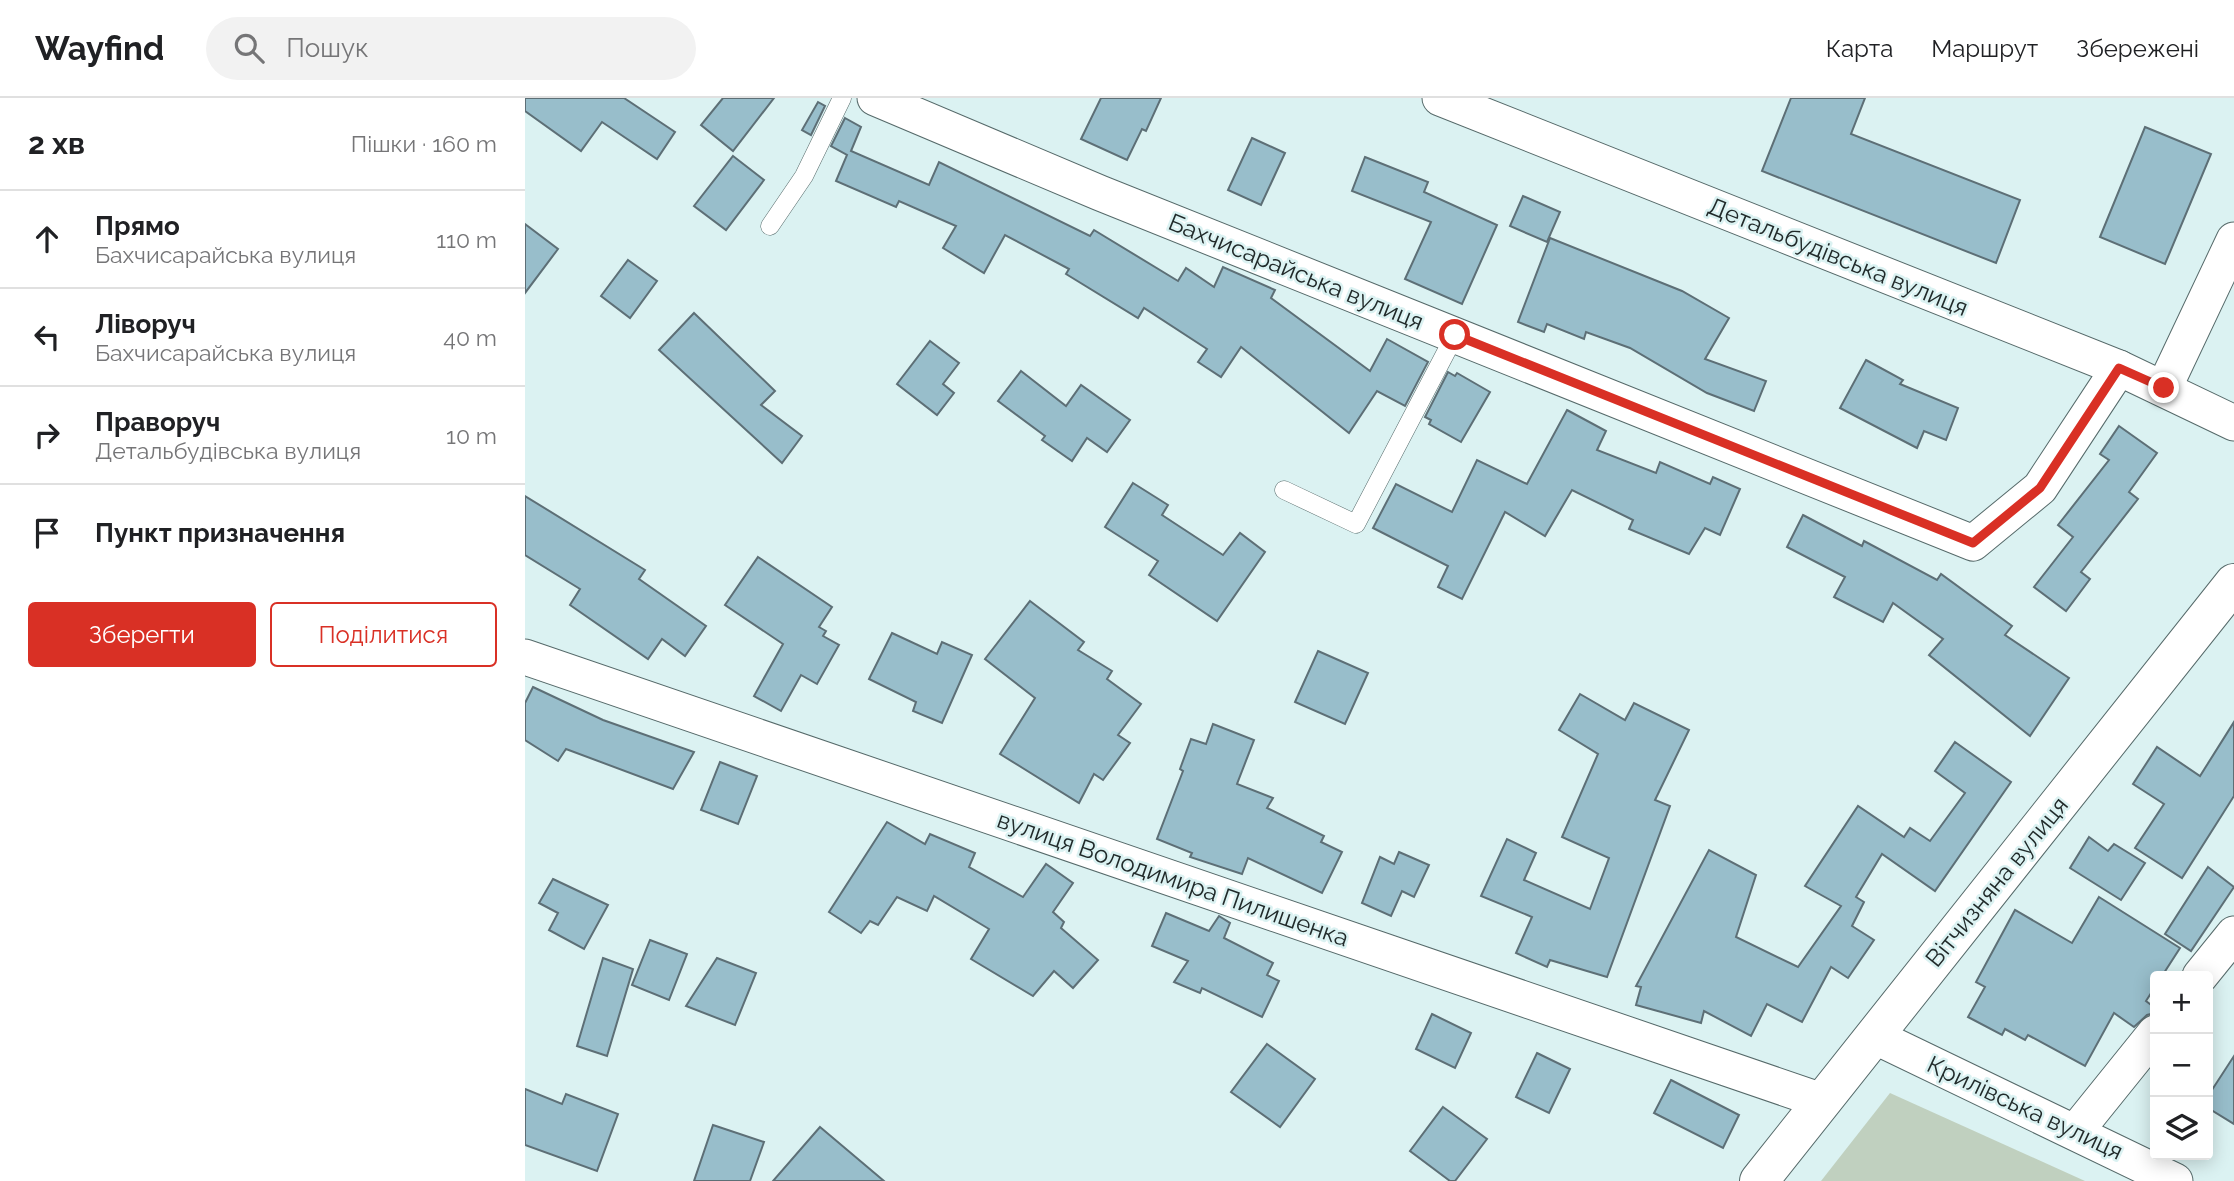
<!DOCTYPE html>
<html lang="uk">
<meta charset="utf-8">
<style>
body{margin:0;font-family:Raleway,sans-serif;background:#f2f2f2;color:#202124}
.controls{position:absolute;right:21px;bottom:21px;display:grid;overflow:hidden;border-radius:7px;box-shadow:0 4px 18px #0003}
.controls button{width:63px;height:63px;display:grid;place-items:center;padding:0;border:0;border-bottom:2px solid #e0e0e0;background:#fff;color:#202124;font:35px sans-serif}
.stop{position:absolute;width:21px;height:21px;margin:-16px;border:5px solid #d93025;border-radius:50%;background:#fff}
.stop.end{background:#d93025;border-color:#fff;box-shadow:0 2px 7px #0008}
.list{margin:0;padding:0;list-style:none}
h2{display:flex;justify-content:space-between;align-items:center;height:91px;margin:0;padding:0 28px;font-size:30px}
h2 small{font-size:23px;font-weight:400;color:#757577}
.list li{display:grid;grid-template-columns:46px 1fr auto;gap:21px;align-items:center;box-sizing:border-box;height:98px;padding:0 28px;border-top:2px solid #e0e0e0}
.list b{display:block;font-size:26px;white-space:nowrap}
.list p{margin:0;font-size:23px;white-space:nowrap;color:#757577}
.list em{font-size:23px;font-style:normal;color:#757577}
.actions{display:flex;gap:14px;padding:21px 28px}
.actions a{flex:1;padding:16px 0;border:2px solid #d93025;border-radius:7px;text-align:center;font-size:24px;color:#d93025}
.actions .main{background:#d93025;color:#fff}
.icon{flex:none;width:38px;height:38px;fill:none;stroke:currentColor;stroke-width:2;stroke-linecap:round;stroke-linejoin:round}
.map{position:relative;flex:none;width:1709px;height:1083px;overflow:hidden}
header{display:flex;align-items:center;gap:42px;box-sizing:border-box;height:98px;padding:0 35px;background:#fff;border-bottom:2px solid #e0e0e0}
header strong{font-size:33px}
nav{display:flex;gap:38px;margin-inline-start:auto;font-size:24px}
.search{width:490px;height:63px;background:#f2f2f2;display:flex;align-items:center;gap:18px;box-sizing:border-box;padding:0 24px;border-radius:38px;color:#757577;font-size:26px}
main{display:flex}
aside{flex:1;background:#fff}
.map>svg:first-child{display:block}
.green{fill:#c0d0bf}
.building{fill:#98becb;stroke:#5d6f76;stroke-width:2}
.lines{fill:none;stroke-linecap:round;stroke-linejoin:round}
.service-casing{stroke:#566a6a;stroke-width:19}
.minor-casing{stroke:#566a6a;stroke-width:37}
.tertiary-casing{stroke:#566a6a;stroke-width:40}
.service{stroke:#fff;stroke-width:18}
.minor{stroke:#fff;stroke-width:35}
.tertiary{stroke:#fff;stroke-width:38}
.route{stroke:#d93025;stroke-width:9}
.labels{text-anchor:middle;stroke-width:5;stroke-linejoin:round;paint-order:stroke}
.street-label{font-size:24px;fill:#212a2a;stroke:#dbf2f2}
</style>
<header>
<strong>Wayfind</strong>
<div class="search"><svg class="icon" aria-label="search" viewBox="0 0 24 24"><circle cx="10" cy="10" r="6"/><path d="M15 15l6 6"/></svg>Пошук</div>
<nav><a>Карта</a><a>Маршрут</a><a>Збережені</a></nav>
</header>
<main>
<aside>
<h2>2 хв<small>Пішки · 160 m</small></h2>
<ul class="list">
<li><svg class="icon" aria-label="ahead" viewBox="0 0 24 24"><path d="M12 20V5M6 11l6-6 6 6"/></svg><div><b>Прямо</b><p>Бахчисарайська вулиця</p></div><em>110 m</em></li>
<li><svg class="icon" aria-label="left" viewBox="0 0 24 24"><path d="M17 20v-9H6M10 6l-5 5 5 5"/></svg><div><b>Ліворуч</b><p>Бахчисарайська вулиця</p></div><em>40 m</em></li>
<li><svg class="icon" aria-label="right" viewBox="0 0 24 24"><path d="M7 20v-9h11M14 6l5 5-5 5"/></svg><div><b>Праворуч</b><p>Детальбудівська вулиця</p></div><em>10 m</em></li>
<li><svg class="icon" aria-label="arrive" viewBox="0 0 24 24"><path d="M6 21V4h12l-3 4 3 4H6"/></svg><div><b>Пункт призначення</b></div></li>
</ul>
<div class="actions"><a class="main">Зберегти</a><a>Поділитися</a></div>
</aside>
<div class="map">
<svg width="1709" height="1083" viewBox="0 0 1709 1083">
<rect width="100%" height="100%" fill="#dbf2f2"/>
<path class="green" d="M 1365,995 L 1560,1083 L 1296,1083 Z"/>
<g class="building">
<path d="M 0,0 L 99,0 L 150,34 L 132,61 L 77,24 L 56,53 L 0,13 Z"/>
<path d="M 198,0 L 249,0 L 208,53 L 176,27 Z"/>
<path d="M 576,0 L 636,0 L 621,33 L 617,31 L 602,62 L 556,41 Z"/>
<path d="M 1266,0 L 1340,0 L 1326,36 L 1495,102 L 1471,165 L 1237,73 Z"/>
<path d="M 293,4 L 300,8 L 286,37 L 277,32 Z"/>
<path d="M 320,20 L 336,29 L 326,53 L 404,87 L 414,64 L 565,138 L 569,132 L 653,183 L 661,170 L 689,189 L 698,169 L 750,192 L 746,200 L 845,273 L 862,241 L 903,264 L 880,308 L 852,293 L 824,335 L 716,249 L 696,279 L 673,264 L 682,251 L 619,210 L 613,220 L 541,176 L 544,171 L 480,137 L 459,175 L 418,150 L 431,128 L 374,103 L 371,109 L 311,83 L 322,57 L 306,48 Z"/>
<path d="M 1620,29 L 1686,56 L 1640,166 L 1575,139 Z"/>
<path d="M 727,40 L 760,55 L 736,107 L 703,92 Z"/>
<path d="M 208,58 L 239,82 L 201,132 L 169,108 Z"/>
<path d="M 840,59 L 903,84 L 899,94 L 972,127 L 937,206 L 880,181 L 906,124 L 827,93 Z"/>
<path d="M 998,98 L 1035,114 L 1022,144 L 985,128 Z"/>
<path d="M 0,126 L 33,151 L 0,195 Z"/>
<path d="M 1025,140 L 1157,193 L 1204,220 L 1180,261 L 1241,283 L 1229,313 L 1182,295 L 1105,250 L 1061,234 L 1059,241 L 1022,226 L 1019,234 L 993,224 Z"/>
<path d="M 103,162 L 132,183 L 105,220 L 76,198 Z"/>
<path d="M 169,215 L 250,293 L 236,307 L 277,338 L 257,365 L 134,252 Z"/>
<path d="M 405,243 L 434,265 L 418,286 L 429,295 L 412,317 L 372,286 Z"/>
<path d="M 1341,262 L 1378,282 L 1375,286 L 1433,310 L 1421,342 L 1399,333 L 1392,350 L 1315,310 Z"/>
<path d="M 496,273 L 541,308 L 556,287 L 605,322 L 582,354 L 562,340 L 547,363 L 517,342 L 520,338 L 473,303 Z"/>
<path d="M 923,274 L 930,278 L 932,275 L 965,294 L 936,344 L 904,326 L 906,322 L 900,319 Z"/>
<path d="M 1042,312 L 1081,333 L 1072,352 L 1131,375 L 1135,364 L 1185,386 L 1188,379 L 1215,391 L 1195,437 L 1180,430 L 1164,456 L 1104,431 L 1108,422 L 1047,392 L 1020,438 L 980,414 L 937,501 L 913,489 L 923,468 L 848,430 L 871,386 L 927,414 L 952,362 L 1002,386 Z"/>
<path d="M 1594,328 L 1632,355 L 1604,394 L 1613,401 L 1556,474 L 1565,481 L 1541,513 L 1509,489 L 1548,439 L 1533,427 L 1584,362 L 1575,356 Z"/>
<path d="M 608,385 L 643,407 L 637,417 L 698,457 L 715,435 L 740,454 L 692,523 L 624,477 L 633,463 L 580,429 Z"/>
<path d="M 0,398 L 120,472 L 114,481 L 181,528 L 160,558 L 137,541 L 123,561 L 45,507 L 55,491 L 0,457 Z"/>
<path d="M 1278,417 L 1337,448 L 1339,443 L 1412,482 L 1416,476 L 1487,528 L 1480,537 L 1544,580 L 1505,638 L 1404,557 L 1418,541 L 1368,505 L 1358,524 L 1309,499 L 1320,479 L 1262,449 Z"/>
<path d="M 233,459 L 307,509 L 294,529 L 301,533 L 298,538 L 314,547 L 292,586 L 276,577 L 256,613 L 229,598 L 258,546 L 200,507 Z"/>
<path d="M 505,503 L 559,544 L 553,552 L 587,573 L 582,581 L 616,606 L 593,637 L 605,645 L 578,682 L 569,676 L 554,705 L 475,656 L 510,600 L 460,561 Z"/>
<path d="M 367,535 L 412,556 L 417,544 L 447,557 L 417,625 L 388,613 L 391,604 L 344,581 Z"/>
<path d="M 793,553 L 843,575 L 820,626 L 770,604 Z"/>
<path d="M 8,589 L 78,622 L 169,654 L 148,691 L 41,651 L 33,663 L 0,642 L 0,605 Z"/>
<path d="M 1055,596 L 1100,622 L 1109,605 L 1164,632 L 1130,702 L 1145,708 L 1082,879 L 1025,862 L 1022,869 L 991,855 L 1007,819 L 956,798 L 982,741 L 1011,755 L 999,782 L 1065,811 L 1084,760 L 1037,739 L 1073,656 L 1034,632 Z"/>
<path d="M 1709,624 L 1709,698 L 1657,780 L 1610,750 L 1639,706 L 1608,686 L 1632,649 L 1675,678 Z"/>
<path d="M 688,626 L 729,642 L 712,686 L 748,700 L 742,710 L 799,738 L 796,744 L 817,754 L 797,795 L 723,760 L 717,776 L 665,759 L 667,755 L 632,741 L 658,673 L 655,671 L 666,641 L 681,646 Z"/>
<path d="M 1430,644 L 1486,684 L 1410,793 L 1357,756 L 1331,799 L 1339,804 L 1327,828 L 1349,842 L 1323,880 L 1306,869 L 1277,924 L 1242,906 L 1226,938 L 1179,913 L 1176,925 L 1111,907 L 1116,889 L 1111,888 L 1184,752 L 1231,777 L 1211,839 L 1273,869 L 1316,808 L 1280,788 L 1333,708 L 1379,739 L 1385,730 L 1405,743 L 1440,695 L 1410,673 Z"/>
<path d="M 195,664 L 232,678 L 213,726 L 176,712 Z"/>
<path d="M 362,724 L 400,746 L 405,736 L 450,755 L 444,769 L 498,799 L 521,766 L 548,785 L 528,814 L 539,824 L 536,830 L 573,862 L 548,890 L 529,873 L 508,898 L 446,861 L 464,831 L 409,798 L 402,813 L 372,799 L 353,827 L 345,823 L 336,835 L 304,814 Z"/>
<path d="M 1564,739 L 1583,753 L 1589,746 L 1620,765 L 1596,802 L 1545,770 Z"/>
<path d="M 874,754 L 904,767 L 889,799 L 877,793 L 866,818 L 837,805 L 855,759 L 869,766 Z"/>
<path d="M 1683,769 L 1709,789 L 1666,853 L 1640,836 Z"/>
<path d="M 28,781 L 83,807 L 59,851 L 24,832 L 33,815 L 14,805 Z"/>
<path d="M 1574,799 L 1655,850 L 1637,878 L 1630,878 L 1630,889 L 1621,903 L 1630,910 L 1630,915 L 1622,917 L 1609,929 L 1589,915 L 1560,968 L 1503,937 L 1500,942 L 1480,931 L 1477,937 L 1443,919 L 1460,889 L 1451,884 L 1490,812 L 1547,845 Z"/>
<path d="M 641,815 L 684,833 L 694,818 L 705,825 L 699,840 L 748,865 L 742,877 L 754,883 L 737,919 L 677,890 L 675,895 L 649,884 L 663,863 L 627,848 Z"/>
<path d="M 125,842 L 162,856 L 144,902 L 107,887 Z"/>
<path d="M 78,860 L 108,871 L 82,958 L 52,948 Z"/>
<path d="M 192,860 L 231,875 L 210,927 L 161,908 Z"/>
<path d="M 907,916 L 946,935 L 930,970 L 891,951 Z"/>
<path d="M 742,946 L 790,981 L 755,1029 L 706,994 Z"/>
<path d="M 1012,955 L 1045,971 L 1024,1015 L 991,999 Z"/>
<path d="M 1709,958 L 1709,1026 L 1683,1010 L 1683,998 Z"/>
<path d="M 1146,982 L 1214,1017 L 1198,1050 L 1129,1015 Z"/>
<path d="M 0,991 L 37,1006 L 41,996 L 93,1016 L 72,1073 L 0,1047 Z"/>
<path d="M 918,1009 L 962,1041 L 930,1083 L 925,1083 L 885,1053 Z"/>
<path d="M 188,1027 L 239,1044 L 225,1083 L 169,1083 Z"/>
<path d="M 295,1029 L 359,1083 L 248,1083 Z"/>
</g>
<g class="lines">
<g class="service-casing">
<g id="service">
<path d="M 245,128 L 279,78 L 317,0"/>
<path d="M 759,392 L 831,426 L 930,237"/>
</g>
</g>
<g class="minor-casing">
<g id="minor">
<path d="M 350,0 L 575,95 L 1448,445 L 1515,390 L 1594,270"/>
<path d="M 915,0 L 1594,270 L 1709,325"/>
<path d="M 1639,290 L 1709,142"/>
<path d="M 0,559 L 1297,1003"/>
<path d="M 1675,878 L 1709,836"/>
<path d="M 1349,938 L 1650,1083"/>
<path d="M 1551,1033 L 1630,935"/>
</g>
</g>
<g class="tertiary-casing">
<path id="tertiary" d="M 1234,1083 L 1709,485"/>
</g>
<use href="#service" class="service"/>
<use href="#minor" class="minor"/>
<use href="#tertiary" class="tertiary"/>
</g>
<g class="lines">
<path class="route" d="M 930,237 L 1448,445 L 1515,390 L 1594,270 L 1639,290"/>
</g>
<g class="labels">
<g class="street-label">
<text transform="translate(1313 159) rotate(22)" y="8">Детальбудівська вулиця</text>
<text transform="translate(771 174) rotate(22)" y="8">Бахчисарайська вулиця</text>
<text transform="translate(648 781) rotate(19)" y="8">вулиця Володимира Пилишенка</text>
<text transform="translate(1472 784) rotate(-51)" y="8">Вітчизняна вулиця</text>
<text transform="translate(1500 1010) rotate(25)" y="8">Крилівська вулиця</text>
</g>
</g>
</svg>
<div class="controls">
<button>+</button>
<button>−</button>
<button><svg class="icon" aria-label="layers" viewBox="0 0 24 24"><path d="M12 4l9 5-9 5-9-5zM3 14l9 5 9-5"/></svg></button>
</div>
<div class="stop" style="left:930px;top:237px"></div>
<div class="stop end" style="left:1639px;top:290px"></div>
</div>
</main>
